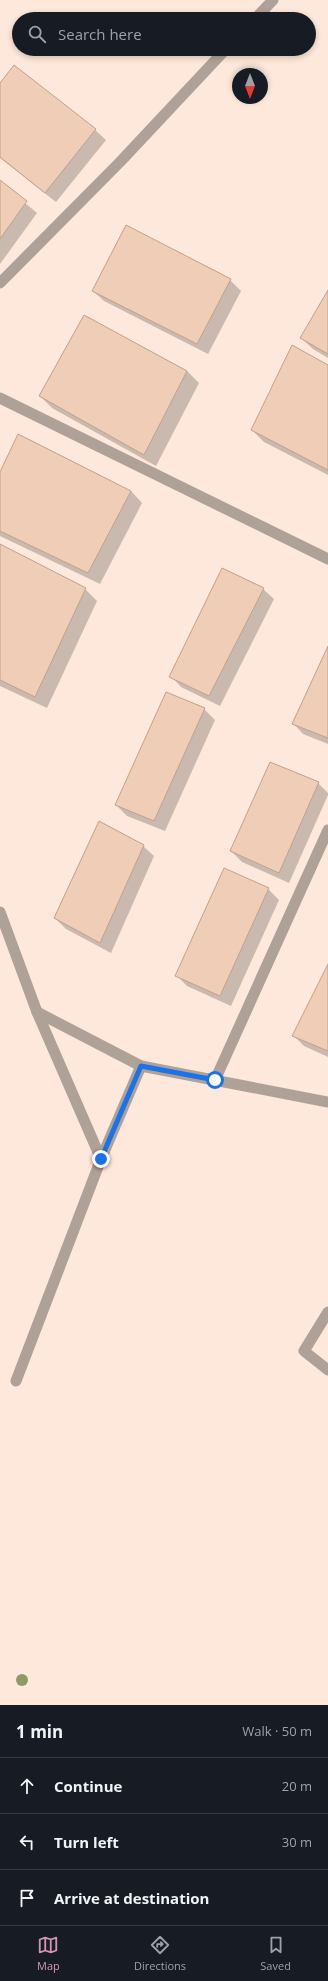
<!DOCTYPE html>
<meta charset="utf-8">
<style>
body{margin:0;font-family:"Open Sans",sans-serif;background:#242831;color:#f1f3f6}
.compass{position:absolute;left:232px;top:68px;width:36px;height:36px;border-radius:50%;background:#171b24;box-shadow:0 2px 6px #0003;rotate:180deg}
.stop{position:absolute;width:12px;height:12px;margin:-9px;border:3px solid #1a73e8;border-radius:50%;background:#fff}
.stop.end{background:#1a73e8;border-color:#fff;box-shadow:0 1px 4px #0008}
.list{margin:0;padding:0;list-style:none}
h2{display:flex;justify-content:space-between;align-items:center;height:52px;margin:0;padding:0 16px;font-size:17px}
h2 small{font-size:13px;font-weight:400;color:#9ea1a6}
.list li{display:grid;grid-template-columns:26px 1fr auto;gap:12px;align-items:center;box-sizing:border-box;height:56px;padding:0 16px;border-top:1px solid #363941}
.list b{display:block;font-size:15px;white-space:nowrap}
.list em{font-size:13px;font-style:normal;color:#9ea1a6}
.icon{flex:none;width:22px;height:22px;fill:none;stroke:currentColor;stroke-width:2;stroke-linecap:round;stroke-linejoin:round}
.map{position:relative;flex:none;width:328px;height:1705px;overflow:hidden}
.search{position:absolute;background:#171b24;box-shadow:0 2px 6px #0003;left:12px;right:12px;top:12px;height:44px;display:flex;align-items:center;gap:10px;box-sizing:border-box;padding:0 14px;border-radius:22px;color:#9ea1a6;font-size:15px}
.sheet{height:220px;background:#171b24}
nav{display:flex;justify-content:space-around;align-items:center;box-sizing:border-box;height:56px;border-top:1px solid #363941;background:#171b24;font-size:11px;color:#9ea1a6}
nav a{display:grid;justify-items:center;gap:2px}
nav .on{color:#d395b3}
.map>svg:first-child{display:block}
.shadow{fill:#0003}
.building{fill:#efcdb7;stroke:#c1a18c}
.lines{fill:none;stroke-linecap:round;stroke-linejoin:round}
.service{stroke:#b0a198;stroke-width:11}
.tree{fill:#8e9b65}
.route{stroke:#1a73e8;stroke-width:5}
</style>
<div class="map">
<svg width="328" height="1705" viewBox="0 0 328 1705">
<rect width="100%" height="100%" fill="#fde8db"/>
<g class="shadow">
<path d="M 0,85 L 95,130 L 106,140 L 56,202 L 0,158 Z"/>
<path d="M 0,182 L 37,213 L 0,264 Z"/>
<path d="M 230,280 L 241,291 L 208,354 L 104,301 L 93,291 Z"/>
<path d="M 328,292 L 328,358 L 313,349 L 301,338 Z"/>
<path d="M 85,317 L 187,371 L 199,383 L 156,466 L 52,408 L 40,396 Z"/>
<path d="M 328,366 L 328,475 L 264,442 L 252,430 Z"/>
<path d="M 0,474 L 131,491 L 142,503 L 100,584 L 0,536 Z"/>
<path d="M 0,545 L 85,589 L 97,601 L 47,708 L 0,686 Z"/>
<path d="M 263,589 L 274,599 L 220,706 L 181,687 L 171,676 Z"/>
<path d="M 328,648 L 328,744 L 303,734 L 293,723 Z"/>
<path d="M 204,709 L 215,720 L 165,831 L 127,816 L 116,805 Z"/>
<path d="M 318,783 L 328,793 L 328,795 L 289,883 L 242,862 L 231,851 Z"/>
<path d="M 143,846 L 154,856 L 111,953 L 66,929 L 55,918 Z"/>
<path d="M 268,889 L 279,900 L 231,1006 L 187,986 L 176,975 Z"/>
<path d="M 328,966 L 328,1057 L 304,1046 L 294,1036 Z"/>
</g>
<g class="building">
<path d="M 14,65 L 96,129 L 45,193 L 0,157 L 0,83 Z"/>
<path d="M 0,180 L 27,201 L 0,239 Z"/>
<path d="M 126,225 L 231,279 L 197,344 L 92,291 Z"/>
<path d="M 328,290 L 328,354 L 300,338 Z"/>
<path d="M 84,315 L 187,371 L 144,455 L 39,396 Z"/>
<path d="M 292,345 L 328,365 L 328,470 L 251,430 Z"/>
<path d="M 18,434 L 131,491 L 88,573 L 0,531 L 0,472 Z"/>
<path d="M 0,544 L 86,588 L 35,697 L 0,680 Z"/>
<path d="M 222,568 L 264,588 L 209,696 L 169,677 Z"/>
<path d="M 328,646 L 328,738 L 292,724 Z"/>
<path d="M 166,692 L 205,708 L 154,821 L 115,805 Z"/>
<path d="M 270,762 L 319,782 L 279,873 L 230,851 Z"/>
<path d="M 99,821 L 144,845 L 100,943 L 54,918 Z"/>
<path d="M 224,868 L 269,888 L 220,996 L 175,976 Z"/>
<path d="M 328,964 L 328,1051 L 292,1036 Z"/>
</g>
<g class="lines">
<g class="service">
<path d="M 255,19 L 273,0"/>
<path d="M 0,283 L 120,162 L 226,49"/>
<path d="M 0,398 L 328,559"/>
<path d="M 0,912 L 37,1012 L 101,1159"/>
<path d="M 37,1012 L 141,1066"/>
<path d="M 215,1080 L 328,830"/>
<path d="M 328,1312 L 304,1351 L 328,1370"/>
<path d="M 16,1381 L 101,1159 L 141,1066 L 328,1102"/>
</g>
</g>
<circle class="tree" cx="22" cy="1680" r="6"/>
<g class="lines">
<path class="route" d="M 101,1159 L 141,1066 L 215,1080"/>
</g>
</svg>
<svg class="compass" viewBox="-18 -18 36 36"><path d="M0-13l5 13h-10z" fill="#e53935"/><path d="M0 13l5-13h-10z" fill="#9ea1a6"/></svg>
<div class="stop" style="left:215px;top:1080px"></div>
<div class="stop end" style="left:101px;top:1159px"></div>
<div class="search"><svg class="icon" aria-label="search" viewBox="0 0 24 24"><circle cx="10" cy="10" r="6"/><path d="M15 15l6 6"/></svg>Search here</div>
</div>
<section class="sheet">
<h2>1 min<small>Walk · 50 m</small></h2>
<ul class="list">
<li><svg class="icon" aria-label="ahead" viewBox="0 0 24 24"><path d="M12 20V5M6 11l6-6 6 6"/></svg><div><b>Continue</b></div><em>20 m</em></li>
<li><svg class="icon" aria-label="left" viewBox="0 0 24 24"><path d="M17 20v-9H6M10 6l-5 5 5 5"/></svg><div><b>Turn left</b></div><em>30 m</em></li>
<li><svg class="icon" aria-label="arrive" viewBox="0 0 24 24"><path d="M6 21V4h12l-3 4 3 4H6"/></svg><div><b>Arrive at destination</b></div></li>
</ul>
</section>
<nav>
<a class="on"><svg class="icon" aria-label="map" viewBox="0 0 24 24"><path d="M3 6l6-2 6 2 6-2v14l-6 2-6-2-6 2zM9 4v14M15 6v14"/></svg>Map</a>
<a><svg class="icon" aria-label="directions" viewBox="0 0 24 24"><path d="M12 3l9 9-9 9-9-9zM9 14v-3h6M13 9l2 2-2 2"/></svg>Directions</a>
<a><svg class="icon" aria-label="saved" viewBox="0 0 24 24"><path d="M7 4h10v16l-5-4-5 4z"/></svg>Saved</a>
</nav>
